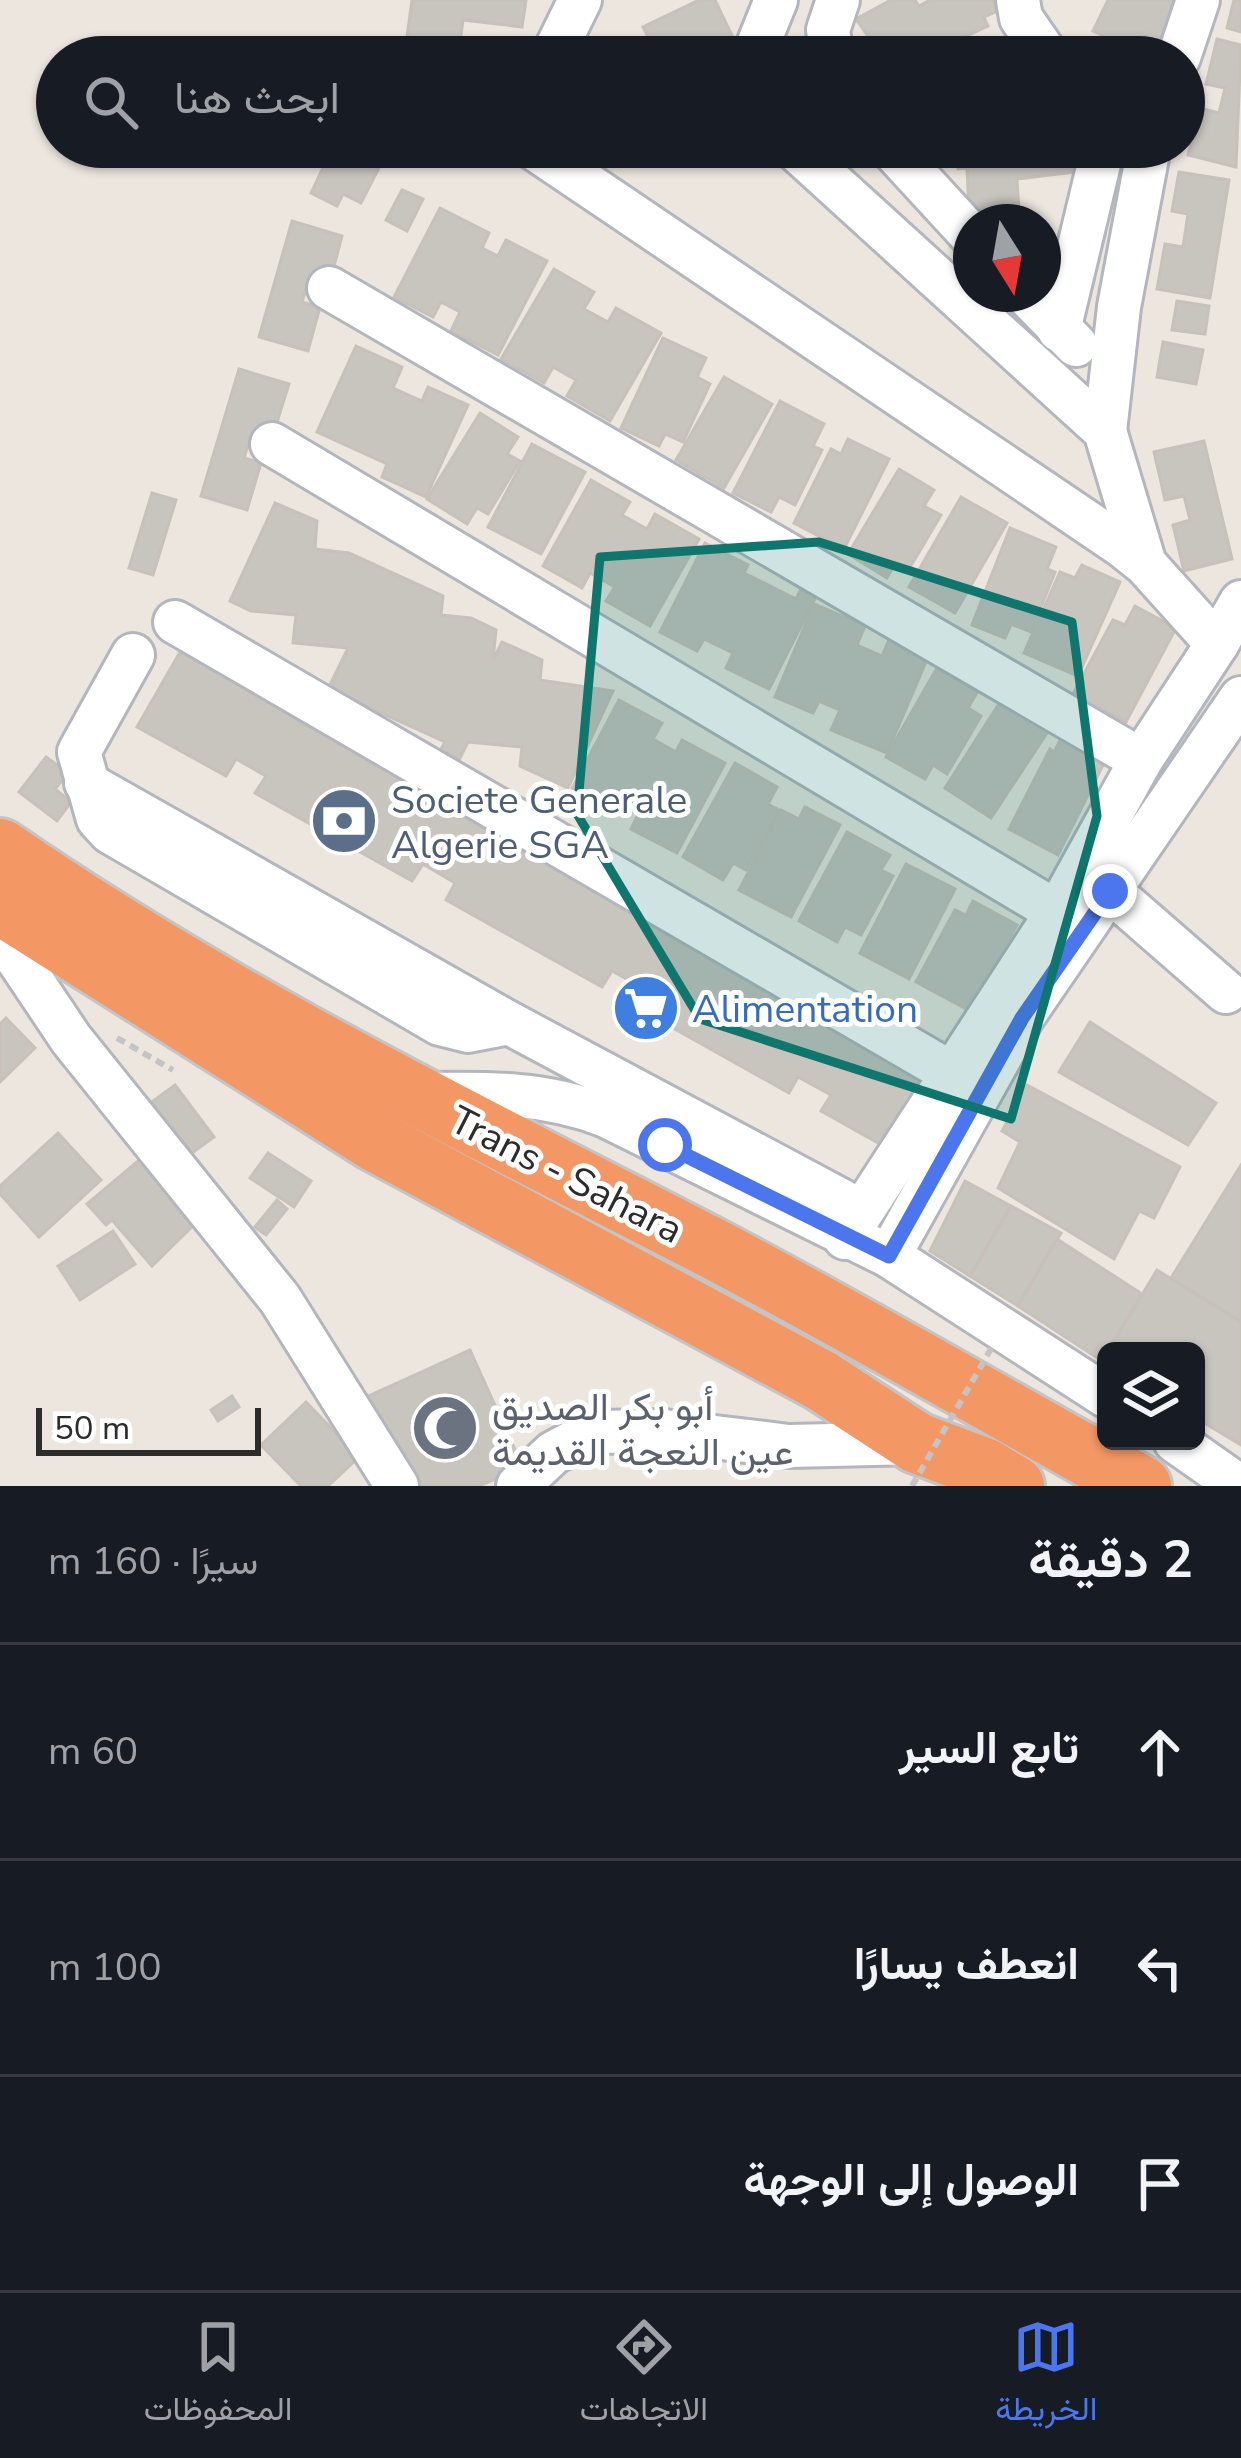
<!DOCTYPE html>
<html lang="ar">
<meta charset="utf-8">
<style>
body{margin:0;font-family:"Nunito Sans",Vazirmatn,sans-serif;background:#242831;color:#f1f3f6;direction:rtl}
.controls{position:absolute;right:36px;bottom:36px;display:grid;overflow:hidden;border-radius:18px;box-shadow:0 3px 9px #0004}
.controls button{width:108px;height:108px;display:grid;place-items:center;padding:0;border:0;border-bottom:3px solid #363941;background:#171b24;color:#f1f3f6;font:60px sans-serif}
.compass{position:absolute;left:953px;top:204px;width:108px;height:108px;border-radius:50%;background:#171b24;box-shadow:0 3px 9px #0004;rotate:169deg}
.scale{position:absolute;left:36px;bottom:30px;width:225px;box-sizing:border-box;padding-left:12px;border:6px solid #2c2c2c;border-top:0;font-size:33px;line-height:42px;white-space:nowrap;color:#2c2c2c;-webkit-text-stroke:9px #fff;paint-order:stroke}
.stop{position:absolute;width:36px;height:36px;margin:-27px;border:9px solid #4c76ed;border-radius:50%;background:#fff}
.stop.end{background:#4c76ed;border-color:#fff;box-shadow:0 3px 12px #0008}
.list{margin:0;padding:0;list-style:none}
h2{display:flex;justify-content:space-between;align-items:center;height:156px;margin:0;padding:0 48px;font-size:51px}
h2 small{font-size:39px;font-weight:400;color:#9ea1a6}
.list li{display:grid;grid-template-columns:78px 1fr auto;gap:36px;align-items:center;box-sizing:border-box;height:216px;padding:0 48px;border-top:3px solid #363941}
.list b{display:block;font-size:45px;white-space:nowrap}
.list em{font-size:39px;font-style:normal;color:#9ea1a6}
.icon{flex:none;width:66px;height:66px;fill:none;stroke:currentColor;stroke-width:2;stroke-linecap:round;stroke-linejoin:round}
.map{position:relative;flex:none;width:1241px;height:1486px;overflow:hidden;direction:ltr}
.search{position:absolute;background:#171b24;box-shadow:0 3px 9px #0004;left:36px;right:36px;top:36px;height:132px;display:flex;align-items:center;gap:30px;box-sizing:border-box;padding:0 42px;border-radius:66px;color:#9ea1a6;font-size:45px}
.sheet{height:804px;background:#171b24}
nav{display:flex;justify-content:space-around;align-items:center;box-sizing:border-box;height:168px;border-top:3px solid #363941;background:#171b24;font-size:33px;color:#9ea1a6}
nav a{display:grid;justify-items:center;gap:6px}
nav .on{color:#4c76ed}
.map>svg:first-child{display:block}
.building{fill:#c8c4be;stroke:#c8c1b9;stroke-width:3}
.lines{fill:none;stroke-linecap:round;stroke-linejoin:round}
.minor-casing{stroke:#b3b6be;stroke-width:48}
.highway-casing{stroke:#c4c4c4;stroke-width:66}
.path{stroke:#c4c4c4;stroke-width:6;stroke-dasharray:9 6;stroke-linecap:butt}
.minor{stroke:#fff;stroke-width:42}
.highway{stroke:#f39764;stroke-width:60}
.path-bridge{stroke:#c4c4c4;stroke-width:6;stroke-dasharray:9 6;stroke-linecap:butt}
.route{stroke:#4c76ed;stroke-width:15}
.marked{fill:#0f766e;fill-opacity:0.2;stroke:#0f766e;stroke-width:9;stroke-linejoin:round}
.labels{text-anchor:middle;stroke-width:10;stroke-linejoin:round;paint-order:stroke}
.service-label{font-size:39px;fill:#4e5e75;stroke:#fff;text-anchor:start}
.shop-label{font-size:39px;fill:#366cbe;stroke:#fff;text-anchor:start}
.street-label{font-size:39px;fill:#2c2c2c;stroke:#fff}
.worship-label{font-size:39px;fill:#5b616d;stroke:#fff;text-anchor:start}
</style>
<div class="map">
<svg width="1241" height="1486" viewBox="0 0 1241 1486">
<rect width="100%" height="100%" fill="#ece6df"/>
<g class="building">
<path d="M 412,0 L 526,0 L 522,27 L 463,20 L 459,51 L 406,44 Z"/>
<path d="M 699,0 L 715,0 L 737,46 L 720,57 L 617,57 L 650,41 L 643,27 Z"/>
<path d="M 891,0 L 915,0 L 919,6 L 930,0 L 995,0 L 1000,10 L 984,17 L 988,26 L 954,42 L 963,57 L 893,57 L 887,44 L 876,48 L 856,19 Z"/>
<path d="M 1108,0 L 1179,0 L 1156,49 L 1172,57 L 1104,57 L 1112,40 L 1093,31 Z"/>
<path d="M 1234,0 L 1241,0 L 1241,32 L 1227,28 Z"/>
<path d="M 1217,39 L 1241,45 L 1236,167 L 1188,155 L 1200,108 L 1219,113 L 1225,88 L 1206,84 Z"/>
<path d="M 333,147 L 357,147 L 383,160 L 361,203 L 343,194 L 337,206 L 311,193 Z"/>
<path d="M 949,147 L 1075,147 L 1076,172 L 1017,179 L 1019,211 L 969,214 L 967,168 L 958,169 Z"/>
<path d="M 1179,172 L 1229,180 L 1210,298 L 1157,289 L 1165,244 L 1183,247 L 1188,214 L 1172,211 Z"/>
<path d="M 402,190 L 423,199 L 407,231 L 386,220 Z"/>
<path d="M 440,208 L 489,233 L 482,248 L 498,256 L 506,240 L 547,261 L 498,355 L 451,331 L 460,312 L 441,302 L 433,317 L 394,297 Z"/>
<path d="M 292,221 L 342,236 L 330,281 L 310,275 L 302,302 L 320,307 L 308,351 L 259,337 Z"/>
<path d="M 554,269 L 594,292 L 584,309 L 608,322 L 616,308 L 661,333 L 610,421 L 567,396 L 576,380 L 553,367 L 544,383 L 501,359 Z"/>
<path d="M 1177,301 L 1209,306 L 1205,334 L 1172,330 Z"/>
<path d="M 663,338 L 706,358 L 697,377 L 710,384 L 683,442 L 665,434 L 659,446 L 621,428 Z"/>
<path d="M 1163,342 L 1203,350 L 1196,384 L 1157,377 Z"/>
<path d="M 356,346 L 402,367 L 393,388 L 422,401 L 428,387 L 468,405 L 426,497 L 382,477 L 387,464 L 317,432 Z"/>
<path d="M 239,369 L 289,384 L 272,438 L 252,432 L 244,458 L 261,463 L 247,510 L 201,496 Z"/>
<path d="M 724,377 L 772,404 L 724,488 L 676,460 Z"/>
<path d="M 780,401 L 824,424 L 813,446 L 822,450 L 795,505 L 779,497 L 771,512 L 733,493 Z"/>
<path d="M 480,413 L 518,437 L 507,454 L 520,461 L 488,514 L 477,508 L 467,524 L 427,499 Z"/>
<path d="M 848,439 L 889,459 L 844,549 L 794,523 L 831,449 L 841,454 Z"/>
<path d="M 1204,441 L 1232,559 L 1184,571 L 1173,525 L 1190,520 L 1184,496 L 1165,500 L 1154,452 Z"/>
<path d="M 532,444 L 585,472 L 541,554 L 488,527 Z"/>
<path d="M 899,469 L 934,490 L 924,506 L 941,515 L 909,569 L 896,562 L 887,578 L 848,554 Z"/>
<path d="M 591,480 L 630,502 L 622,515 L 647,529 L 655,514 L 699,539 L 650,626 L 606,601 L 615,587 L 590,573 L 582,588 L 543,566 Z"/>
<path d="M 152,493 L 176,500 L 153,575 L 129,568 Z"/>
<path d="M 961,497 L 1007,523 L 955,613 L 909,587 Z"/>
<path d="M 275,503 L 317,521 L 315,549 L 349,553 L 443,596 L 441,615 L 471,618 L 496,630 L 493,660 L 502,642 L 542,660 L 540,680 L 613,691 L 568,788 L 520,766 L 522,747 L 468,742 L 459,760 L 440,751 L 445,742 L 328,689 L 348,648 L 293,643 L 296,615 L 251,611 L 230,601 Z"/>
<path d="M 1010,528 L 1056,547 L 1047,569 L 1055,572 L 1031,632 L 1011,624 L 1005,638 L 972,625 Z"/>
<path d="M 705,543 L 748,565 L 744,573 L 796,599 L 805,581 L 820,589 L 769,689 L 726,668 L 733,653 L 704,639 L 697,651 L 660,632 Z"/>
<path d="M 1082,565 L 1120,582 L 1078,676 L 1024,653 L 1060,572 L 1075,578 Z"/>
<path d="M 814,604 L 865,626 L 857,645 L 882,656 L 889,640 L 928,657 L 887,753 L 831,730 L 840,710 L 819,701 L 813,713 L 775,697 Z"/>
<path d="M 1135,606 L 1176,628 L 1126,722 L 1073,694 L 1113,620 L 1125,625 Z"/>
<path d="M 184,645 L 934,1066 L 887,1148 L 821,1111 L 831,1095 L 798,1077 L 789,1093 L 632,1005 L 643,988 L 612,971 L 602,987 L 446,900 L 455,883 L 423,864 L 412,881 L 255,793 L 266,776 L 236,759 L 226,776 L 137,727 Z"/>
<path d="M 937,668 L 978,691 L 968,708 L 981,716 L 947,774 L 933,765 L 925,779 L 886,757 Z"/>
<path d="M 1002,699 L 1049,730 L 991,818 L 945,788 Z"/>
<path d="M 619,700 L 662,723 L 653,739 L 676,752 L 682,740 L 725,763 L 677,853 L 631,829 L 640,811 L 618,799 L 609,816 L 569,794 Z"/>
<path d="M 1062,737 L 1106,759 L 1058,855 L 1009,829 L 1050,749 L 1054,752 Z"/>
<path d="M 46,757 L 68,773 L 55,789 L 71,802 L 57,821 L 19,792 Z"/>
<path d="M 735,763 L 777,787 L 768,804 L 779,810 L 746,870 L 733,863 L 723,880 L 683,857 Z"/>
<path d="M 805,807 L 840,825 L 791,917 L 739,890 L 781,810 L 799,819 Z"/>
<path d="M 847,832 L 890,855 L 881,870 L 893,876 L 861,935 L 845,927 L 837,942 L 799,921 Z"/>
<path d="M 906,864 L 955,889 L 909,979 L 860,953 Z"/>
<path d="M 973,901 L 1017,925 L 970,1011 L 916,982 L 955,910 L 966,915 Z"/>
<path d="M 6,1018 L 35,1048 L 0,1082 L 0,1024 Z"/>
<path d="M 1090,1022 L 1216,1103 L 1188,1145 L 1059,1072 Z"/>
<path d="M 175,1085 L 214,1137 L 181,1161 L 142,1109 Z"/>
<path d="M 1027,1085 L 1180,1167 L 1154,1218 L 1139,1211 L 1114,1259 L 998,1188 L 1020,1142 L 1002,1131 Z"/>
<path d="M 58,1133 L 101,1180 L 39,1237 L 0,1194 L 0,1186 Z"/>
<path d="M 151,1150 L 206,1213 L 152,1266 L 112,1220 L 106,1225 L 87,1204 Z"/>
<path d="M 268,1153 L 311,1181 L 294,1207 L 250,1178 Z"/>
<path d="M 1241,1165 L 1241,1322 L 1171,1278 Z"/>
<path d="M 965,1181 L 1011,1206 L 970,1276 L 930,1251 Z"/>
<path d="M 277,1200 L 287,1209 L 266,1235 L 255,1227 Z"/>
<path d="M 1011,1206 L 1061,1233 L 1018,1306 L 970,1276 Z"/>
<path d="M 113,1231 L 135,1264 L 80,1300 L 58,1266 Z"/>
<path d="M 1057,1239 L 1142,1294 L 1102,1361 L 1018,1306 Z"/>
<path d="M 1157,1270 L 1241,1322 L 1241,1445 L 1196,1418 L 1196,1351 L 1108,1351 Z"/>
<path d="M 470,1350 L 523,1467 L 479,1486 L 403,1486 L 364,1398 Z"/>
<path d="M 232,1396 L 239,1407 L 218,1421 L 211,1410 Z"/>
<path d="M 306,1402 L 359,1457 L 328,1486 L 301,1486 L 261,1445 Z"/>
</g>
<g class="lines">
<g class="minor-casing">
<g id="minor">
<path d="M 1018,0 L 1021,18 L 1048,57"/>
<path d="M 552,57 L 580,0"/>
<path d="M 753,57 L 776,0"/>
<path d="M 832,57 L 828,30 L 838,0"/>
<path d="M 1179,57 L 1198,0"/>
<path d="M 532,147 L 1121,545 L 1145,564 L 1217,644 L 1141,760 L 1057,912 L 845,1238"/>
<path d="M 793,147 L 1105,431 L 1145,564"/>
<path d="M 890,147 L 971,235"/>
<path d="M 329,288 L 1141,760"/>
<path d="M 1026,294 L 1076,345"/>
<path d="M 1059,330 L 1103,147"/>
<path d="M 1105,431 L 1119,307 L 1149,147"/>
<path d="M 272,444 L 1057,912"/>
<path d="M 175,622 L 953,1074"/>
<path d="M 1217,644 L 1241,602"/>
<path d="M 133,655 L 79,752 L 98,819 L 110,832 L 440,1024 L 468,1031 L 509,1023"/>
<path d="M 86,783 L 509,1023 L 861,1211"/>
<path d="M 1110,891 L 1226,992"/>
<path d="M 0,933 L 71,1039 L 280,1299 L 397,1486"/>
<path d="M 423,1094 C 488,1093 545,1092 606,1116 L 889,1256 L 1106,1396"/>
<path d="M 889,1256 L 1022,1018 L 1241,698"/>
<path d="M 1175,1441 L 1239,1486"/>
<path d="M 518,1486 L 553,1453 L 592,1432 L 664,1431 L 789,1446 L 917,1443"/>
</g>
</g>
<g class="highway-casing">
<g id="highway">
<path d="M 0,849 C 225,1004 470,1123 712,1248 C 857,1324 998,1407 1141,1486"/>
<path d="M 0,904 L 375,1141 L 822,1381 L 917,1443 L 984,1468 L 1014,1486"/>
</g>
</g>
<path class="path" d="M 117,1038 L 173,1070"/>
<use href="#minor" class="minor"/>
<use href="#highway" class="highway"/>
<path class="path-bridge" d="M 912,1486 L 992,1347"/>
</g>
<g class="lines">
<path class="route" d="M 665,1145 L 889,1256 L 1022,1018 L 1110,891"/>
</g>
<path class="marked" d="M 819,542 L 1072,622 L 1097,816 L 1011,1119 L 700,1019 L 577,814 L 600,557 Z"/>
<defs>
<g id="bank-disc" transform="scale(3.45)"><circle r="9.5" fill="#5c6f8a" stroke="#fff"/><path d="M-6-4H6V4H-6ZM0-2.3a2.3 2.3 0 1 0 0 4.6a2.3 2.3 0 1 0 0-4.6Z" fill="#fff"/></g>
<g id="supermarket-disc" transform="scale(3.45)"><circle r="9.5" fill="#3f7fe0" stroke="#fff"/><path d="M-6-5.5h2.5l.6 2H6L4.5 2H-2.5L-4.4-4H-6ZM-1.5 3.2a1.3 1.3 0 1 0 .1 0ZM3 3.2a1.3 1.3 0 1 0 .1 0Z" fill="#fff"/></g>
<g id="mosque-disc" transform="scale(3.45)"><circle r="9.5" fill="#6b7280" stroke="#fff"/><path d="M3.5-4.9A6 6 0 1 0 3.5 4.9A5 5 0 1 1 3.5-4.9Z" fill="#fff"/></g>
</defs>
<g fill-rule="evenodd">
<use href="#bank-disc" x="344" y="821"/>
<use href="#supermarket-disc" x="646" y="1008"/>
<use href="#mosque-disc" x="445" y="1428"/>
</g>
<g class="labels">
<g class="service-label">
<text x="391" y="813">Societe Generale<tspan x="391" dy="45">Algerie SGA</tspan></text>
</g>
<g class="shop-label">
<text x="692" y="1022">Alimentation</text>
</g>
<g class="street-label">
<text transform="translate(567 1174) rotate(27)" y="14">Trans - Sahara</text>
</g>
<g class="worship-label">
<text x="492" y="1420">أبو بكر الصديق<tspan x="492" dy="45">عين النعجة القديمة</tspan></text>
</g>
</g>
</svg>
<div class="controls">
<button><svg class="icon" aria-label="layers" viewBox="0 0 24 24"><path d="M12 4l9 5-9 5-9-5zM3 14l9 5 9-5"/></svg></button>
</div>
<svg class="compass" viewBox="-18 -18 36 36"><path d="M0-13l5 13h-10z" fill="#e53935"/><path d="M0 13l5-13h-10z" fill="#9ea1a6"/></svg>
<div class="scale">50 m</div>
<div class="stop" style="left:665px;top:1145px"></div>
<div class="stop end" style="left:1110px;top:891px"></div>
<div class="search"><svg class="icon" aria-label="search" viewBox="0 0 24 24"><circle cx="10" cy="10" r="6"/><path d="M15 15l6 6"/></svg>ابحث هنا</div>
</div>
<section class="sheet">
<h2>2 دقيقة<small>سيرًا · 160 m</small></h2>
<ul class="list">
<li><svg class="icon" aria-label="ahead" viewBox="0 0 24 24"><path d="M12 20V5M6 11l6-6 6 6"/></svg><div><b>تابع السير</b></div><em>60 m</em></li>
<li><svg class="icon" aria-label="left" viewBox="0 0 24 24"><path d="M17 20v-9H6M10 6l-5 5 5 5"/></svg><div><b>انعطف يسارًا</b></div><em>100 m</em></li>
<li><svg class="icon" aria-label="arrive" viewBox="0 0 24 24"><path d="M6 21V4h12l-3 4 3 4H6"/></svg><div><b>الوصول إلى الوجهة</b></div></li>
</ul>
</section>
<nav>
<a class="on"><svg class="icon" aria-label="map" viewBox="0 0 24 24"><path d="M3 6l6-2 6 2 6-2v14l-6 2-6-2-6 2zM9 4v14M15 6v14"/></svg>الخريطة</a>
<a><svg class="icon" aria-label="directions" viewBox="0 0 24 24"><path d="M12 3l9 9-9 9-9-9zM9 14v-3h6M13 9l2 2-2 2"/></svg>الاتجاهات</a>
<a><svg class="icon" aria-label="saved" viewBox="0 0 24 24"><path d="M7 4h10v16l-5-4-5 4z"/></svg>المحفوظات</a>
</nav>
